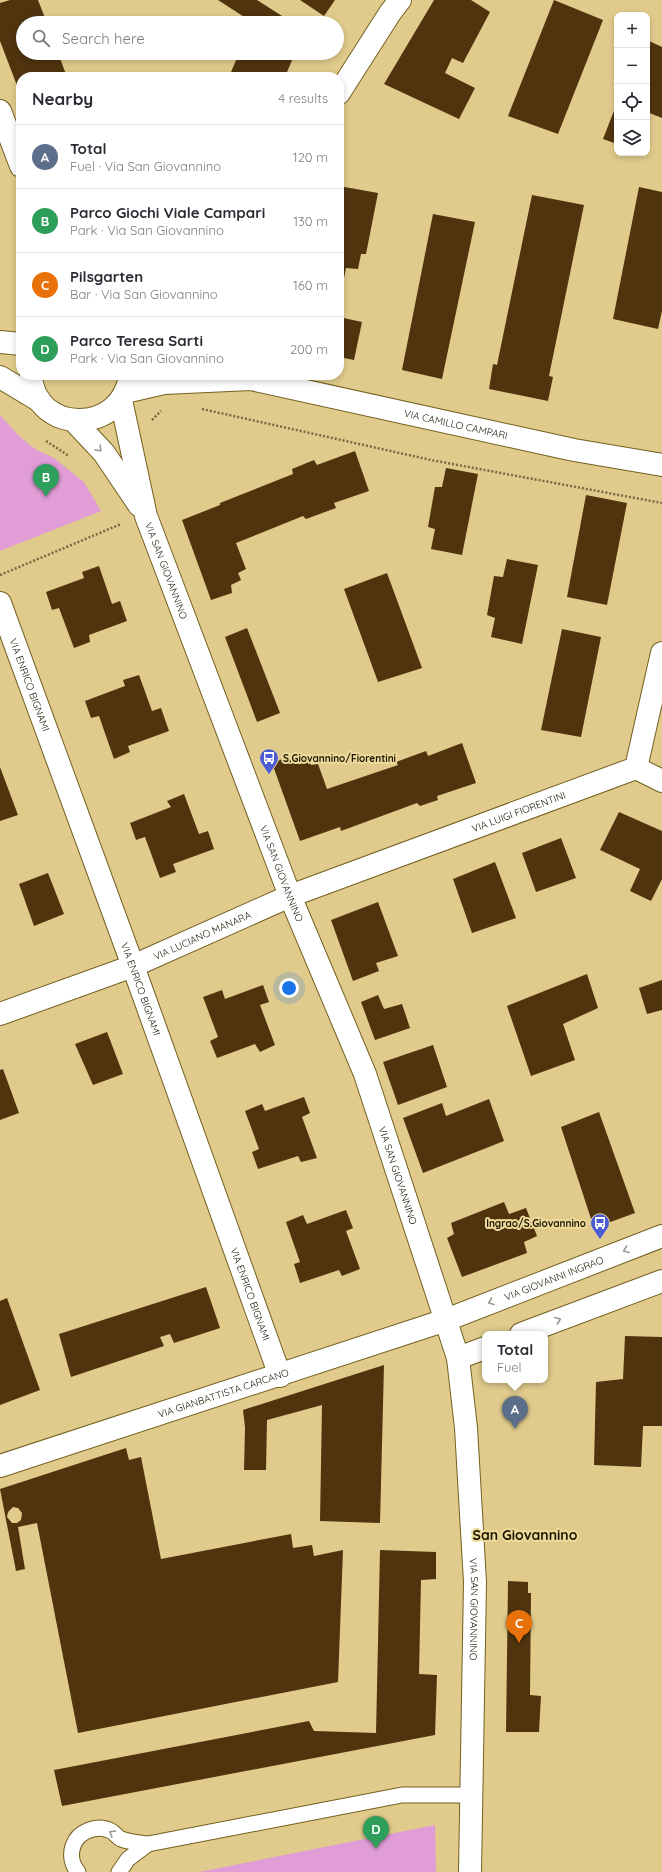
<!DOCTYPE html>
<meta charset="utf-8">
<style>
body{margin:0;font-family:Quicksand,sans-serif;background:#f2f2f3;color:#2b2b33}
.controls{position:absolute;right:12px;top:12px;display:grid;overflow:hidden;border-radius:8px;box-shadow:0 2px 6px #0003}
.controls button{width:36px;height:36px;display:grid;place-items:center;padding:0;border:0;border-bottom:1px solid #e1e1e2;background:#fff;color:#2b2b33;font:20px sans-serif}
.you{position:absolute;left:289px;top:988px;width:14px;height:14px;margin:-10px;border:3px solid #fff;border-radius:50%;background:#1a73e8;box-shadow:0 0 0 6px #1a73e833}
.badge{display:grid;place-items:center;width:26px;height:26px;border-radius:50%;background:#4c5dd2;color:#fff;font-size:13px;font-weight:700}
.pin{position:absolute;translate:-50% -33px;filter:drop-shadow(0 1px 2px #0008)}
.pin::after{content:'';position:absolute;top:21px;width:14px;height:12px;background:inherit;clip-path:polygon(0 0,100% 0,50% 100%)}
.popup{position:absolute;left:482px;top:1331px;width:66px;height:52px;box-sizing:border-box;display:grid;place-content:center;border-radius:8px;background:#fff;filter:drop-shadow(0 1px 3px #0005);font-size:13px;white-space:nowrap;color:#7c7c81}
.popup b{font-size:15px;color:#2b2b33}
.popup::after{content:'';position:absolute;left:50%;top:100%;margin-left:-8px;border:8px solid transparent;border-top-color:#fff}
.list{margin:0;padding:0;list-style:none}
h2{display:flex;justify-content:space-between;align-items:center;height:52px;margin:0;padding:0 16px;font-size:17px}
h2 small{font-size:13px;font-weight:400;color:#7c7c81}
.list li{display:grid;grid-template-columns:26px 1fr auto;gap:12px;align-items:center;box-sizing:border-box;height:64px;padding:0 16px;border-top:1px solid #e1e1e2}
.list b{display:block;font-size:15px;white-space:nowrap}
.list p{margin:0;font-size:13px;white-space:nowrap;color:#7c7c81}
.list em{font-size:13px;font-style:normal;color:#7c7c81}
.icon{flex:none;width:22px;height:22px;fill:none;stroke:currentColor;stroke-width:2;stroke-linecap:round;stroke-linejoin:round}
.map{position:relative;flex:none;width:662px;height:1872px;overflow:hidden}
.search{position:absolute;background:#fff;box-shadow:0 2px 6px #0003;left:16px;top:16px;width:328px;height:44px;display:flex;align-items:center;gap:10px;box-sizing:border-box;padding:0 14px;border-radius:22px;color:#7c7c81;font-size:15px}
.panel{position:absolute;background:#fff;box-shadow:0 2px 6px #0003;left:16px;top:72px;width:328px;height:308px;border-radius:16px}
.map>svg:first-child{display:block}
.green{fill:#e19dd6}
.building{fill:#4f340e;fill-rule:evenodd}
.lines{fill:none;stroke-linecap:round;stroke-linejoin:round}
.service-casing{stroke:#736021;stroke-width:17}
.minor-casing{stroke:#736021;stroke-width:24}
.tertiary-casing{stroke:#736021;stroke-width:24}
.path{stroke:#766941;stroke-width:2.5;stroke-dasharray:2 2;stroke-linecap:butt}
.service{stroke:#fff;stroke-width:15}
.minor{stroke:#fff;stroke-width:22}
.tertiary{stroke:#fff;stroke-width:22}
.oneway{stroke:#99968c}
.labels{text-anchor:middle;stroke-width:4;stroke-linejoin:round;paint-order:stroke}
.street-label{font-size:10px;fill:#1c1500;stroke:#edd999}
.poi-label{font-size:10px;font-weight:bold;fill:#1c1500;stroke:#edd999;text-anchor:start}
.district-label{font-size:14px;font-weight:bold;fill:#1c1500;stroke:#edd999}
</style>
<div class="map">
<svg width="662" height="1872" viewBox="0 0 662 1872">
<rect width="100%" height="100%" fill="#e0cb8c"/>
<g class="green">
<path d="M 0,415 L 19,436 L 35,449 L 54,458 L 84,482 L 101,511 L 0,551 Z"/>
<path d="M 435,1825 L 436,1872 L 199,1872 Z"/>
</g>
<g class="building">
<path d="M 10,0 L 38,0 L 47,23 L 23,23 L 23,53 L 58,53 L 67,77 L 21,77 L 21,96 L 0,41 L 0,3 Z"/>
<path d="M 218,0 L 257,0 L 293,23 L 252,23 L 252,22 Z"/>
<path d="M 300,0 L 335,0 L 324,16 Z"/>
<path d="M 434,0 L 471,0 L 490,12 L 463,63 L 452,58 L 445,73 L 475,88 L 459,119 L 384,84 Z"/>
<path d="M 554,0 L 603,20 L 558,134 L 508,116 Z"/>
<path d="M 647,40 L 662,47 L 662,118 L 647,112 Z"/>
<path d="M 239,53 L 295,53 L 285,77 L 229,77 Z"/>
<path d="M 617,103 L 617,144 L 603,139 Z"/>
<path d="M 339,186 L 378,193 L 366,254 L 361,254 L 358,269 L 346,268 L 340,298 Z"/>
<path d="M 639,187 L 662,192 L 662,311 L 658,329 L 613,319 Z"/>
<path d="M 532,195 L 584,205 L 549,376 L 553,377 L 548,401 L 489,389 L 493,364 L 497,365 Z"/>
<path d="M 433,214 L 475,222 L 442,379 L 402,370 Z"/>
<path d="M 339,317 L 362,322 L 354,360 L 339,357 Z"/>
<path d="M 355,451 L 369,491 L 334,503 L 336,508 L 306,519 L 303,516 L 236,543 L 246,569 L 238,573 L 241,580 L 231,585 L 232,593 L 211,600 L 182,520 L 220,505 L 220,503 L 293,474 L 292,469 L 314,460 L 317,465 Z"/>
<path d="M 446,468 L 478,474 L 462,555 L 431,549 L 435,529 L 428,527 L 435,487 L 442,487 Z"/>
<path d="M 586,495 L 627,503 L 607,605 L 567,597 Z"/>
<path d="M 507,559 L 538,565 L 522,644 L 491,637 L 495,618 L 487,615 L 494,576 L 503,577 Z"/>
<path d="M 99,566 L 112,604 L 120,601 L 127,621 L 89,635 L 90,642 L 74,648 L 59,608 L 52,610 L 46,592 L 84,578 L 82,572 Z"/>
<path d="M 387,573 L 422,668 L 378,682 L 344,589 Z"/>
<path d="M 247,628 L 280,713 L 257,722 L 225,637 Z"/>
<path d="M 562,629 L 601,637 L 581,737 L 541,730 Z"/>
<path d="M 139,675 L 152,711 L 161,708 L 169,731 L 128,746 L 130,752 L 114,759 L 99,716 L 91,718 L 85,701 L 125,686 L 123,680 Z"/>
<path d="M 462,743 L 476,783 L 437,796 L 438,800 L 420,806 L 417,803 L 341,831 L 340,827 L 300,841 L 272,763 L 293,755 L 296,762 L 309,758 L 311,765 L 318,764 L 327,789 L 398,765 L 396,762 L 426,751 L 428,756 Z"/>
<path d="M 0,767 L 18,815 L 0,821 Z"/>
<path d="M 184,794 L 199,834 L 208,831 L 214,849 L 173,864 L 176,872 L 160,878 L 145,837 L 136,840 L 130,823 L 171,807 L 167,801 Z"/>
<path d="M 619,812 L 662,831 L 662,879 L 651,901 L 630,891 L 640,869 L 600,850 Z"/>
<path d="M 561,838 L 576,878 L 536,892 L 522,853 Z"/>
<path d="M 495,862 L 516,918 L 472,933 L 453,879 Z"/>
<path d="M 48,873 L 64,914 L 34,926 L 19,884 Z"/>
<path d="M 378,902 L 398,956 L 376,963 L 379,971 L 353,981 L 331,920 Z"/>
<path d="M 587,974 L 598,1008 L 563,1024 L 575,1060 L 531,1076 L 507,1006 Z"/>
<path d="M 662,980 L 662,1010 L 647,1014 L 639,988 Z"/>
<path d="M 263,985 L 269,1002 L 260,1005 L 275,1045 L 260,1052 L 255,1044 L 217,1058 L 210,1041 L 218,1037 L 203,997 L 222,990 L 225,999 Z"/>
<path d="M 378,995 L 384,1009 L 402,1004 L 410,1028 L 375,1040 L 361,1002 Z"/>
<path d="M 107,1032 L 123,1074 L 93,1085 L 75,1044 Z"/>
<path d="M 433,1045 L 447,1087 L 398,1105 L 383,1062 Z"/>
<path d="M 3,1069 L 19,1113 L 0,1120 L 0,1070 Z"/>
<path d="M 304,1097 L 310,1113 L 302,1117 L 317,1158 L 301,1162 L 298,1156 L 258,1169 L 252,1152 L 259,1149 L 245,1111 L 262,1104 L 265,1111 Z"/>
<path d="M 489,1099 L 504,1141 L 423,1173 L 403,1118 L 442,1103 L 446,1116 Z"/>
<path d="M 599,1112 L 635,1213 L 594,1228 L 561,1127 Z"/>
<path d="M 504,1202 L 509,1214 L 526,1208 L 537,1236 L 524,1242 L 527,1253 L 462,1277 L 447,1238 L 454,1234 L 451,1223 Z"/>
<path d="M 346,1210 L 353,1228 L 346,1231 L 360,1269 L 342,1276 L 339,1270 L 300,1283 L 294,1264 L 300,1262 L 286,1222 L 303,1215 L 307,1224 Z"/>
<path d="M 206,1287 L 220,1328 L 174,1343 L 170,1334 L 160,1337 L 164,1346 L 71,1377 L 59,1334 Z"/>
<path d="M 7,1298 L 40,1390 L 0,1405 L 0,1301 Z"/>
<path d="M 625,1336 L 662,1337 L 662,1426 L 643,1426 L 641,1467 L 594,1465 L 596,1382 L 623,1379 Z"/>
<path d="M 384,1365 L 380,1523 L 320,1521 L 322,1405 L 267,1420 L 266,1470 L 244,1470 L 245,1427 L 243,1410 Z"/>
<path d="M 126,1448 L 129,1460 L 141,1457 L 161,1559 L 291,1534 L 293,1548 L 312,1545 L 314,1556 L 343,1550 L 338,1682 L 78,1733 L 37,1523 L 18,1527 L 25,1569 L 16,1571 L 0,1489 ZM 13,1507 L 18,1508 L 22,1513 L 21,1520 L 17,1523 L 12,1523 L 7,1517 L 8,1512 Z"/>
<path d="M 380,1550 L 436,1552 L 436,1579 L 421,1580 L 419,1674 L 437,1675 L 435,1735 L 62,1806 L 54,1770 L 309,1721 L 314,1731 L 376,1733 Z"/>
<path d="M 508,1581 L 528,1582 L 528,1593 L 531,1593 L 530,1695 L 541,1696 L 539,1732 L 506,1732 Z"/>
</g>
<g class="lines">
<g class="service-casing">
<g id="service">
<path d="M 78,1872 C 72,1865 70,1855 73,1846 C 78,1831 97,1824 111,1831 C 115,1833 117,1837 121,1839 C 129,1842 140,1843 148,1844 L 402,1795 L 471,1795"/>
<path d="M 119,1872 L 128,1859 L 148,1844"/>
</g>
</g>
<g class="minor-casing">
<g id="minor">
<path d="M 339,93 L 390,13 L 400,0"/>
<path id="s1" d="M 0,603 L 133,966 L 280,1376"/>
<path d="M 636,768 L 662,781"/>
<path id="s2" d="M 0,1014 L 133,966 L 290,896 L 636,768 L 662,653"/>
<path d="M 521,1334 L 662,1281"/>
<path d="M 458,1358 L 485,1348"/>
<path id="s3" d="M 0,1466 L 446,1320 L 662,1236"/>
</g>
</g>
<g class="tertiary-casing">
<g id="tertiary">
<path d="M 0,111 L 21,166"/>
<path d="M 0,342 L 21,344"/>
<path d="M 31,375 C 34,435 123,435 130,375"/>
<path d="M 0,377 L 40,401"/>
<path id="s4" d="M 125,392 L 164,383 L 251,379 L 574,450 L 662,465"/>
<path id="s5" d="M 121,400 L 146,516 L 290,896 L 365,1074 L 458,1358 L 466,1428 L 475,1582 L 470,1872"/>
<path d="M 73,420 L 104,453 L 139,505"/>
</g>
</g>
<g class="path">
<path d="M 202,409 L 431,460 L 662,503"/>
<path d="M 152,420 L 161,411"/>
<path d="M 46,441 L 69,456"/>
<path d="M 0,575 L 121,524"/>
</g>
<use href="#service" class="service"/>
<use href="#minor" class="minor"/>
<use href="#tertiary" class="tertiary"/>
</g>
<defs><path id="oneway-chevron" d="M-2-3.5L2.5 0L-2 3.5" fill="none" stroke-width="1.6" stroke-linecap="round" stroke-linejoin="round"/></defs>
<g class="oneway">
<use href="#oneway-chevron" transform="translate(99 449) rotate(47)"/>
<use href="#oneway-chevron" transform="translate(626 1250) rotate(159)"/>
<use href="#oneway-chevron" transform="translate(491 1302) rotate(159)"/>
<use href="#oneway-chevron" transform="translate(558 1320) rotate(-21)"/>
<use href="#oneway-chevron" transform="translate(112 1833) rotate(-149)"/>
</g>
<defs>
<g id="bus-pin" transform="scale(1)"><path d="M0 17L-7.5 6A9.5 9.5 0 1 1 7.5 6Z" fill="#4c5dd2" stroke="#edd999"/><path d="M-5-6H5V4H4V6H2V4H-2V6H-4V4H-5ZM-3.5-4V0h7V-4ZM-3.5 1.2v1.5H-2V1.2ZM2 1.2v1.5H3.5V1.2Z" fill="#fff"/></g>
</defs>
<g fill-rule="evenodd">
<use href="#bus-pin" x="269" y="758"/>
<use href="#bus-pin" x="600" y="1223"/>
</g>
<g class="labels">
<g class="street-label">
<text dy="4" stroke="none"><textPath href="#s4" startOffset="337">VIA CAMILLO CAMPARI</textPath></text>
<text dy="4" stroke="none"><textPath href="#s5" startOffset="177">VIA SAN GIOVANNINO</textPath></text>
<text dy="4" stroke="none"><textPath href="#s1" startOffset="87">VIA ENRICO BIGNAMI</textPath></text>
<text dy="4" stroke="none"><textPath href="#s2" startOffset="557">VIA LUIGI FIORENTINI</textPath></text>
<text dy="4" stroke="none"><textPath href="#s5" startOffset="501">VIA SAN GIOVANNINO</textPath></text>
<text dy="4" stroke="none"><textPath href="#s2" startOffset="217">VIA LUCIANO MANARA</textPath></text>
<text dy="4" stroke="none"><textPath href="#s1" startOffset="411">VIA ENRICO BIGNAMI</textPath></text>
<text dy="4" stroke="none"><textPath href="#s5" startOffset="825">VIA SAN GIOVANNINO</textPath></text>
<text dy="4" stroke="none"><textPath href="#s3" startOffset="585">VIA GIOVANNI INGRAO</textPath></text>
<text dy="4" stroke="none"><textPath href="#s1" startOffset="735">VIA ENRICO BIGNAMI</textPath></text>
<text dy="4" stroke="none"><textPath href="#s3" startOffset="235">VIA GIANBATTISTA CARCANO</textPath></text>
<text dy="4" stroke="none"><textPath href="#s5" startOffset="1269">VIA SAN GIOVANNINO</textPath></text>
</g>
<g class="poi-label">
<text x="283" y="762">S.Giovannino/Fiorentini</text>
<text x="586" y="1227" text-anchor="end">Ingrao/S.Giovannino</text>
</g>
<g class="district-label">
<text x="525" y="1540">San Giovannino</text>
</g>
</g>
</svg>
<div class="controls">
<button>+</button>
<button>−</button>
<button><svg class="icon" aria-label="locate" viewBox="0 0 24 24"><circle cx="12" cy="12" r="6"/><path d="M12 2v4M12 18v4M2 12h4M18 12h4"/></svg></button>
<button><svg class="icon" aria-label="layers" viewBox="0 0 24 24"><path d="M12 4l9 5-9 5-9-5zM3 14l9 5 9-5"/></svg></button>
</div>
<div class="you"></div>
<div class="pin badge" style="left:515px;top:1429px;background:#5c6f8a">A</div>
<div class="popup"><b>Total</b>Fuel</div>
<div class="pin badge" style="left:46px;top:497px;background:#2e9e5b">B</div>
<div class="pin badge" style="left:519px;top:1643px;background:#e8710a">C</div>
<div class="pin badge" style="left:376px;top:1849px;background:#2e9e5b">D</div>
<div class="search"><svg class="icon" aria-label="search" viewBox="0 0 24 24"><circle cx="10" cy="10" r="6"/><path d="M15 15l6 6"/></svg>Search here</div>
<section class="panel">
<h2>Nearby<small>4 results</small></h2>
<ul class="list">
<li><span class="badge" style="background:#5c6f8a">A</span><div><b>Total</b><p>Fuel · Via San Giovannino</p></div><em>120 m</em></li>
<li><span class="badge" style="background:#2e9e5b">B</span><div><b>Parco Giochi Viale Campari</b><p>Park · Via San Giovannino</p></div><em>130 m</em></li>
<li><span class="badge" style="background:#e8710a">C</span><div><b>Pilsgarten</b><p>Bar · Via San Giovannino</p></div><em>160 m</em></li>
<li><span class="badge" style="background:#2e9e5b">D</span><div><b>Parco Teresa Sarti</b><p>Park · Via San Giovannino</p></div><em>200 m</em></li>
</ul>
</section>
</div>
